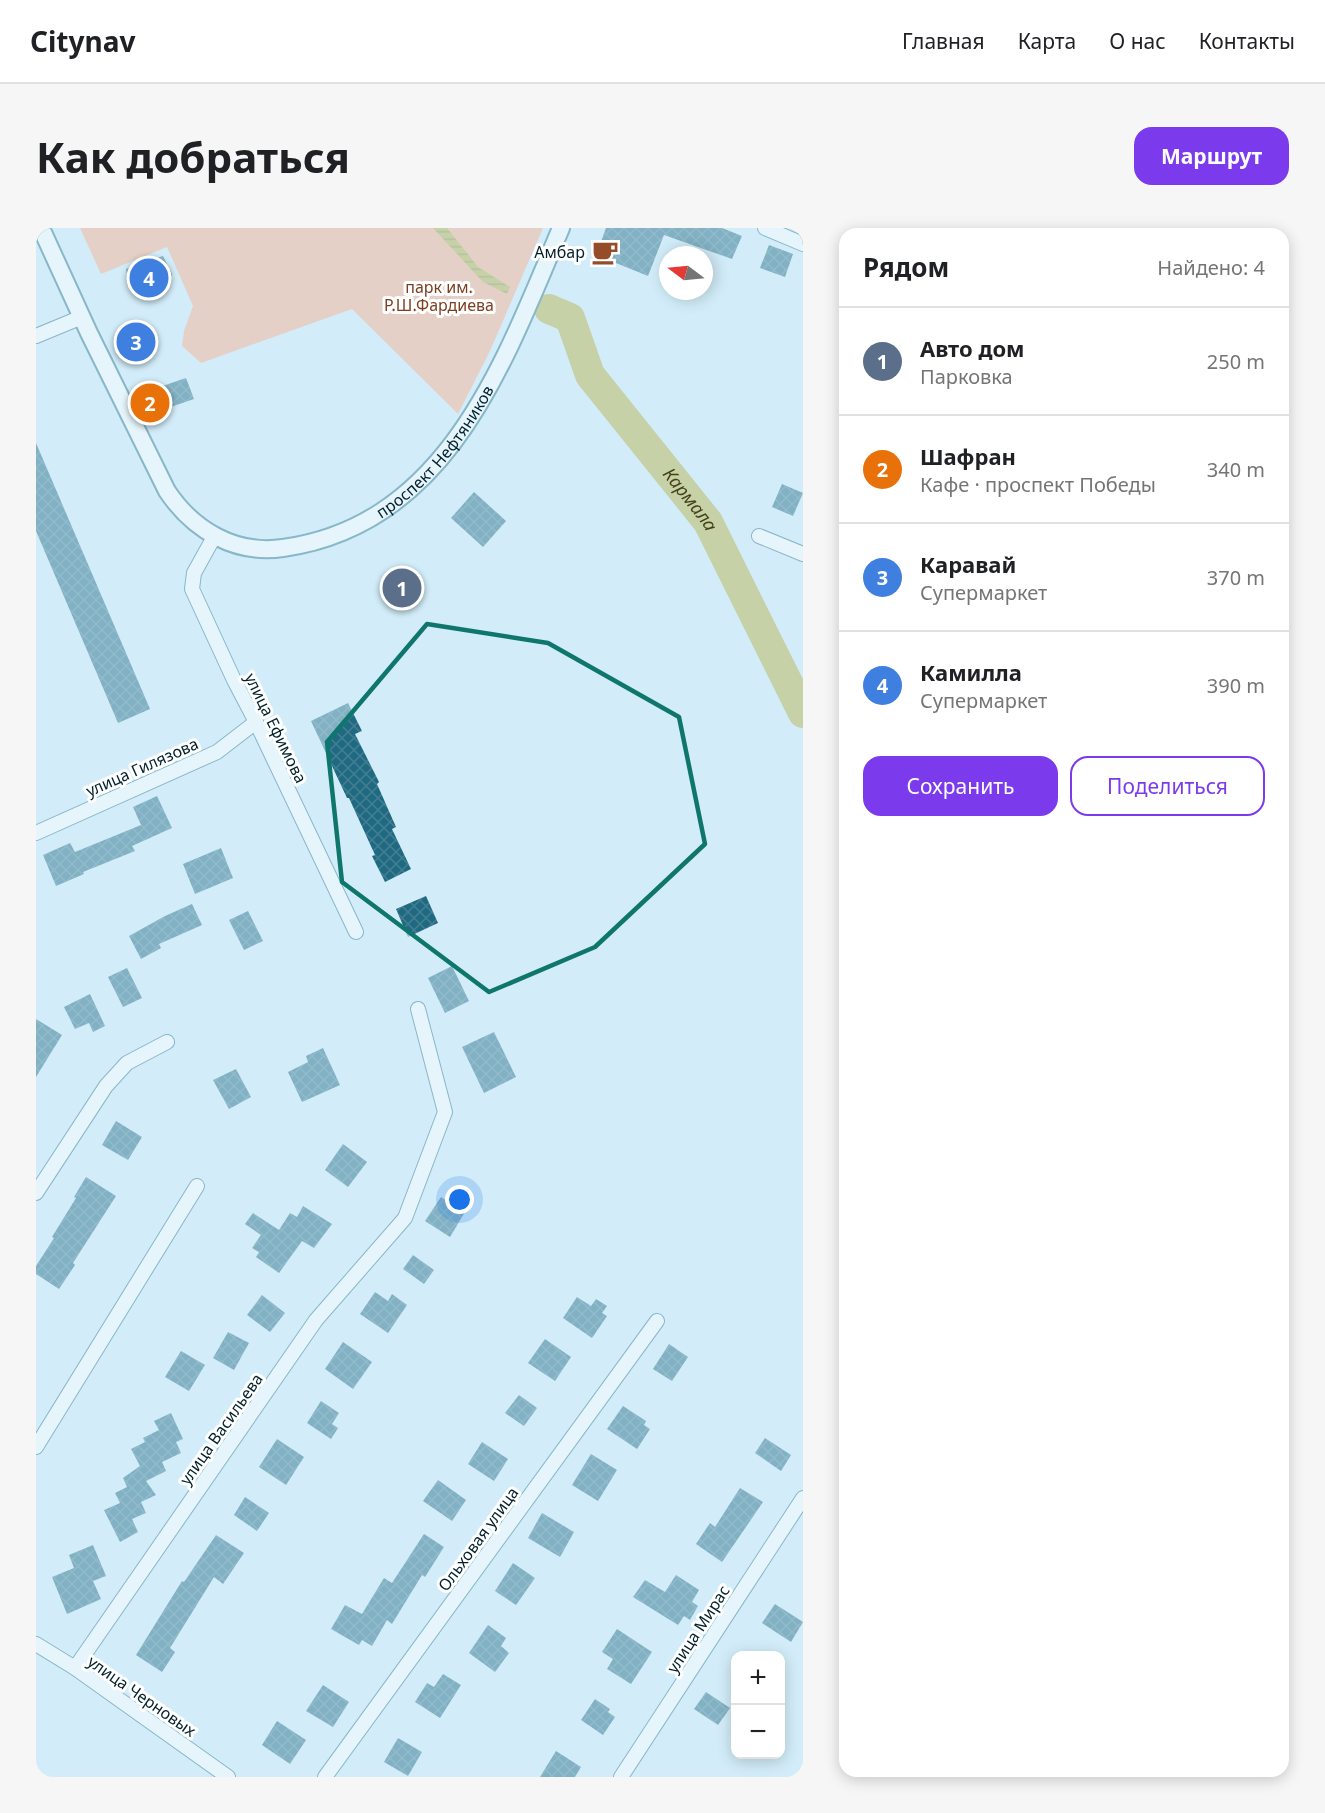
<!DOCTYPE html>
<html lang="ru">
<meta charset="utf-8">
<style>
body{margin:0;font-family:"Noto Sans",sans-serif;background:#f6f6f6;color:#202124}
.controls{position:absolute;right:18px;bottom:18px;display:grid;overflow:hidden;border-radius:12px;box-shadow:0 3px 15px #0003}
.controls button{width:54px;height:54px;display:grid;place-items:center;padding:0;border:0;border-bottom:2px solid #e0e0e0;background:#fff;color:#202124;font:30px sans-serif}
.compass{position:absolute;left:623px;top:18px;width:54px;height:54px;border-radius:50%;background:#fff;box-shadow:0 3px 15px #0003;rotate:286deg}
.you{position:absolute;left:424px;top:972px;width:21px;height:21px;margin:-15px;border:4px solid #fff;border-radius:50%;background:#1a73e8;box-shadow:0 0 0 9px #1a73e833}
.badge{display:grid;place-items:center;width:39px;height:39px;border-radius:50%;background:#7c3aed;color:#fff;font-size:20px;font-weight:700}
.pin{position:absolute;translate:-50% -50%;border:3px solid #fff;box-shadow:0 2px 6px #0006}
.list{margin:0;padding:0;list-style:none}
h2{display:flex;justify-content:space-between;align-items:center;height:78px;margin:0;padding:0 24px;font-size:26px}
h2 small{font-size:20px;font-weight:400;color:#757577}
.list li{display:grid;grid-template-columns:39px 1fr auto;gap:18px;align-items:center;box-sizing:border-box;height:108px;padding:0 24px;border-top:2px solid #e0e0e0}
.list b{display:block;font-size:22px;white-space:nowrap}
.list p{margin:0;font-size:20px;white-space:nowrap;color:#757577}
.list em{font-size:20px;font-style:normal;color:#757577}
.actions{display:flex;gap:12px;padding:18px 24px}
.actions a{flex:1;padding:14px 0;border:2px solid #7c3aed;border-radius:18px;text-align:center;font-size:21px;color:#7c3aed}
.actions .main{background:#7c3aed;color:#fff}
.map{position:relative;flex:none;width:767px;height:1549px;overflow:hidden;border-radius:18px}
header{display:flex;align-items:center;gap:36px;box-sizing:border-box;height:84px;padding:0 30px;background:#fff;border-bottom:2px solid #e0e0e0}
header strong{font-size:28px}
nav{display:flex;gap:33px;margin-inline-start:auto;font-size:21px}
.intro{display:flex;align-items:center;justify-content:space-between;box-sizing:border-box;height:144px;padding:0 36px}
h1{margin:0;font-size:42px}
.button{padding:15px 27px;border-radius:18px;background:#7c3aed;color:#fff;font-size:21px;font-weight:700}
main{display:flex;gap:36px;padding:0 36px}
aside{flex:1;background:#fff;border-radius:18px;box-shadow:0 3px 15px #0003}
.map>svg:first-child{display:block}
.green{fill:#faad8b}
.water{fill:url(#water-rules)}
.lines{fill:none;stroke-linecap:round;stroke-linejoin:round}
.river{stroke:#b8b043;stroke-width:30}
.building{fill:url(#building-cross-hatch)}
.minor-casing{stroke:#2d758f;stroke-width:16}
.tertiary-casing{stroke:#2d758f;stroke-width:20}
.minor{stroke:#fff;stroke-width:14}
.tertiary{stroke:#fff;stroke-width:16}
.marked{fill:none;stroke:#0f766e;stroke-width:4.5;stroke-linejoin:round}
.labels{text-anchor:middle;stroke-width:6;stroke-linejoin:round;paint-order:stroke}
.poi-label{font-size:16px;fill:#02202b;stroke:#fff;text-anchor:end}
.park-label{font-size:16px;fill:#7b3e20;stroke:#fff}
.street-label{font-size:16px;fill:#02202b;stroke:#fff}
.water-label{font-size:18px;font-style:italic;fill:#454215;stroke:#fff}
</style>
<header>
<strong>Citynav</strong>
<nav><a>Главная</a><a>Карта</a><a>О нас</a><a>Контакты</a></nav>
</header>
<div class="intro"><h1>Как добраться</h1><a class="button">Маршрут</a></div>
<main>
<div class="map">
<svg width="767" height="1549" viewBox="0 0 767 1549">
<defs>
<pattern id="water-rules" width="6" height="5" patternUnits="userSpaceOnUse" patternTransform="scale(1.5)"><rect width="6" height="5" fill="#b8b043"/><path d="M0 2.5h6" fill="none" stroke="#938f38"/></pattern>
<pattern id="building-cross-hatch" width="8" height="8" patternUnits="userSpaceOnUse" patternTransform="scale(1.5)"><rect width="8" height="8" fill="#1f6982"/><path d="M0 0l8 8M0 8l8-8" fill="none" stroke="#447e91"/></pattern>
</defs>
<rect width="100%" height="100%" fill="#d2edf9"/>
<path class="green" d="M 44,0 L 507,0 L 454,123 L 422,186 L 316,81 L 165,135 L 146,118 L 148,103 L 157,78 L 131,19 L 65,46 Z"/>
<path class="water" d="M 397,0 L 411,0 L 442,39 L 474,59 L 471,66 L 447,54 Z"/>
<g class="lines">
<path class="river" id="s1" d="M 513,81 L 534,90 L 554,147 L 672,294 L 767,485"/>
</g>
<g class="building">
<path d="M 570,0 L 686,0 L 706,8 L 696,31 L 628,7 L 612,48 L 560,27 Z"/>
<path d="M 733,17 L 757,26 L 749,49 L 724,40 Z"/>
<path d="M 127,28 L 136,46 L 123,69 L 93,55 L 90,41 Z"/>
<path d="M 150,150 L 158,171 L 114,186 L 106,165 Z"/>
<path d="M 0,215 L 114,481 L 82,495 L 0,303 Z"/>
<path d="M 746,256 L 767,265 L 757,288 L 736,279 Z"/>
<path d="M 438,264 L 470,293 L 447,319 L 415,290 Z"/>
<path d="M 312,475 L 326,503 L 319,506 L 343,554 L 341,556 L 360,599 L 356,601 L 375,641 L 349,654 L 336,628 L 339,627 L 313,570 L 311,570 L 275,493 Z"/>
<path d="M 121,568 L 136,600 L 96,618 L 99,623 L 47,644 L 48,646 L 20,658 L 7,627 L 34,615 L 39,624 L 105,597 L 97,579 Z"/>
<path d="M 185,620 L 197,650 L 159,666 L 147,636 Z"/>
<path d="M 390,668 L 402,695 L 372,709 L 360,681 Z"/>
<path d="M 156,676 L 166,697 L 123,716 L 125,720 L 105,731 L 93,708 L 129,688 Z"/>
<path d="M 212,683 L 227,713 L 208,722 L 193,692 Z"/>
<path d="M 416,738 L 433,773 L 409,785 L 392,750 Z"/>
<path d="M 91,740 L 106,770 L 87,779 L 72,749 Z"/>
<path d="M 54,766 L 69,798 L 57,804 L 53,795 L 39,801 L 28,779 Z"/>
<path d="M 0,791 L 26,807 L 0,849 Z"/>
<path d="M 458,804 L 480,849 L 448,865 L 426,819 Z"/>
<path d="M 287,820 L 304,857 L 266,874 L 252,844 L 272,834 L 270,828 Z"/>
<path d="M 200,841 L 215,869 L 193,881 L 177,852 Z"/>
<path d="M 80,893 L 106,909 L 92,932 L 66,917 Z"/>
<path d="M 307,916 L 331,934 L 312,959 L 289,942 Z"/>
<path d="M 50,949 L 80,968 L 37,1035 L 39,1037 L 23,1061 L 0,1046 L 0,1038 L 18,1010 L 16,1009 L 40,970 L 38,969 Z"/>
<path d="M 405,969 L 429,984 L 414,1009 L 389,993 Z"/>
<path d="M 267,978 L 296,996 L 278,1020 L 266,1013 L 243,1045 L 220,1029 L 223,1024 L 216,1020 L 225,1007 L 209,996 L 217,985 L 243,1002 L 254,985 L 261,989 Z"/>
<path d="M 377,1027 L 398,1042 L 388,1056 L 367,1041 Z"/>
<path d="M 339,1064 L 352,1073 L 356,1066 L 371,1077 L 352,1105 L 324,1086 Z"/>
<path d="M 226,1067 L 249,1085 L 234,1104 L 211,1087 Z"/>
<path d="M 541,1069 L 555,1078 L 560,1071 L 571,1078 L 566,1085 L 571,1088 L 556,1110 L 527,1090 Z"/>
<path d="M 192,1104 L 213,1115 L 198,1142 L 177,1130 Z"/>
<path d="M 509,1111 L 535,1129 L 519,1153 L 492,1135 Z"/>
<path d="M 307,1114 L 336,1134 L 317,1161 L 289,1141 Z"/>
<path d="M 633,1116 L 652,1129 L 636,1153 L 617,1141 Z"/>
<path d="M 145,1123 L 169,1137 L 153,1163 L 129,1149 Z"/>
<path d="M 483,1167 L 501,1180 L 488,1198 L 469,1185 Z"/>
<path d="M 285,1173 L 303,1185 L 296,1196 L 302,1200 L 295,1211 L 271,1195 Z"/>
<path d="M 587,1178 L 610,1193 L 608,1197 L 614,1201 L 601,1221 L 571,1201 Z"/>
<path d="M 135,1185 L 147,1211 L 140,1214 L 145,1225 L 126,1234 L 130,1243 L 110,1253 L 120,1267 L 105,1274 L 110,1285 L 96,1291 L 102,1304 L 84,1314 L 68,1282 L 84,1275 L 79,1265 L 91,1259 L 87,1250 L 104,1238 L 95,1221 L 109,1214 L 107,1210 L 123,1202 L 118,1193 Z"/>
<path d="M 729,1210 L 755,1227 L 745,1243 L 719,1225 Z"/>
<path d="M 241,1211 L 268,1229 L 250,1257 L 223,1239 Z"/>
<path d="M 446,1214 L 472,1231 L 458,1253 L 432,1236 Z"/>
<path d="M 555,1226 L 581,1242 L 562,1273 L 536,1257 Z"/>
<path d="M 402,1252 L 430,1272 L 416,1293 L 387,1273 Z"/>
<path d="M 704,1260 L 727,1274 L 686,1334 L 660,1316 L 674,1295 L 679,1299 Z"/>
<path d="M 209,1269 L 233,1285 L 221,1303 L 198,1287 Z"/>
<path d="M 506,1285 L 538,1304 L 524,1329 L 492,1310 Z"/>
<path d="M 388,1306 L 408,1319 L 389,1349 L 386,1347 L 356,1396 L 351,1392 L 336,1418 L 326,1412 L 323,1417 L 295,1401 L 309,1377 L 326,1386 L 348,1350 L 356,1355 Z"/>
<path d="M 180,1307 L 208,1325 L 187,1356 L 178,1349 L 134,1420 L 139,1424 L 126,1444 L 100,1427 L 146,1353 L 148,1354 Z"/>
<path d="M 57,1317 L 70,1348 L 57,1353 L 65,1371 L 31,1386 L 16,1349 L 38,1340 L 33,1327 Z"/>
<path d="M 477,1335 L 499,1350 L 480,1377 L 459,1363 Z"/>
<path d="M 640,1347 L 663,1362 L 656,1374 L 662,1378 L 654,1392 L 648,1388 L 642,1397 L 597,1369 L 609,1352 L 629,1364 Z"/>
<path d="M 739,1376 L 767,1394 L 755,1414 L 726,1395 Z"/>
<path d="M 452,1397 L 470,1410 L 465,1418 L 473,1425 L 459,1444 L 433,1425 Z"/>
<path d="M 581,1401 L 616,1424 L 595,1456 L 571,1441 L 577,1431 L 566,1424 Z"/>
<path d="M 407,1446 L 425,1457 L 404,1490 L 379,1474 L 391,1455 L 398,1459 Z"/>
<path d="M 287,1457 L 313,1474 L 297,1499 L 270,1483 Z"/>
<path d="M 670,1464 L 694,1480 L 682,1497 L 658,1481 Z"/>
<path d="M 559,1471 L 574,1481 L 572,1484 L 579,1489 L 567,1507 L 545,1492 Z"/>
<path d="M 241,1493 L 270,1512 L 254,1536 L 226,1517 Z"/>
<path d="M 362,1510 L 386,1524 L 372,1548 L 348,1534 Z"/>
<path d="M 520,1523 L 545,1539 L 539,1549 L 504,1549 Z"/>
</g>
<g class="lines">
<g class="minor-casing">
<g id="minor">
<path d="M 729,0 L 767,16"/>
<path d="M 0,108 L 46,89"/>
<path d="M 723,308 L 767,326"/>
<path d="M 178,309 L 158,345 L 156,361 L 198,452 L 220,494 L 320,704"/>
<path d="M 0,605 L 181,524 L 220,494"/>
<path d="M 0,965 L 70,858 L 91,835 L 131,814"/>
<path d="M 0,1219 L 161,958"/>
<path d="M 0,1416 L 39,1440 L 192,1549"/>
<path d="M 39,1440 L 280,1092 L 369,990 L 409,884 L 382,781"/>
<path d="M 289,1549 L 621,1093"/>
<path d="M 585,1549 L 767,1270"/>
</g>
</g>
<g class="tertiary-casing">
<g id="tertiary">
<path id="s2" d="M 5,0 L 53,105 L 131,263 C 157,302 199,327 247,320 C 412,297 468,134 525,0"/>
</g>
</g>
<use href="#minor" class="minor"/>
<use href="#tertiary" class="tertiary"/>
</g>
<path d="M0 0H767V1549H0ZM 391,396 L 512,415 L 643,489 L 669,616 L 559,719 L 453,764 L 306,654 L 291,514 Z" fill="#d2edf9" fill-opacity=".55" fill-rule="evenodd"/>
<path class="marked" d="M 391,396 L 512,415 L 643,489 L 669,616 L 559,719 L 453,764 L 306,654 L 291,514 Z"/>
<defs>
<g id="cafe-bare" transform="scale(2.07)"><path d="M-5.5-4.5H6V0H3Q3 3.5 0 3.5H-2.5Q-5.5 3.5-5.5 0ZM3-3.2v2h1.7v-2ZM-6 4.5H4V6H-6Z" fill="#944c29" stroke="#fff" stroke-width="2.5" paint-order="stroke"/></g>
</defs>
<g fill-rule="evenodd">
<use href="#cafe-bare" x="569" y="24"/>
</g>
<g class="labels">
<g class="poi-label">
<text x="549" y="30">Амбар</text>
</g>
<g class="park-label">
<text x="403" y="65">парк им.<tspan x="403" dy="18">Р.Ш.Фардиева</tspan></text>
</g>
<g class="street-label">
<text dy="6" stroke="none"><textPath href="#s2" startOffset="615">проспект Нефтяников</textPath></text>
<text transform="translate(240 500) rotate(64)" y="6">улица Ефимова</text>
<text transform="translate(106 539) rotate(-24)" y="6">улица Гилязова</text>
<text transform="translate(185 1201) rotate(-55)" y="6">улица Васильева</text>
<text transform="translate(442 1311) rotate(-54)" y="6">Ольховая улица</text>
<text transform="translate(662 1401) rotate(-57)" y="6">улица Мирас</text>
<text transform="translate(106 1468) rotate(35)" y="6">улица Черновых</text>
</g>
<g class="water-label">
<text dy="6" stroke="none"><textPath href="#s1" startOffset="243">Кармала</textPath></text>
</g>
</g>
</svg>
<div class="controls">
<button>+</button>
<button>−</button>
</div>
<svg class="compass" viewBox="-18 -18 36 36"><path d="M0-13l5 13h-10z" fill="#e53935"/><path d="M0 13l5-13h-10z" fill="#757577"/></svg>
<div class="you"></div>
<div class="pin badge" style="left:366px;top:360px;background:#5c6f8a">1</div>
<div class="pin badge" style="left:114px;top:175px;background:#e8710a">2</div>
<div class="pin badge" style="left:100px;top:114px;background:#3f7fe0">3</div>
<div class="pin badge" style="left:113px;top:50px;background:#3f7fe0">4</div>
</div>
<aside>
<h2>Рядом<small>Найдено: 4</small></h2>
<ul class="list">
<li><span class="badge" style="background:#5c6f8a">1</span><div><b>Авто дом</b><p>Парковка</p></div><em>250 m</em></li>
<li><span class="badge" style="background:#e8710a">2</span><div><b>Шафран</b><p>Кафе · проспект Победы</p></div><em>340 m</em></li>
<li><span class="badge" style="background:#3f7fe0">3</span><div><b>Каравай</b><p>Супермаркет</p></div><em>370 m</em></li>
<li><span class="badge" style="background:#3f7fe0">4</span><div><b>Камилла</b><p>Супермаркет</p></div><em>390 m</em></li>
</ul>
<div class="actions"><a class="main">Сохранить</a><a>Поделиться</a></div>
</aside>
</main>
